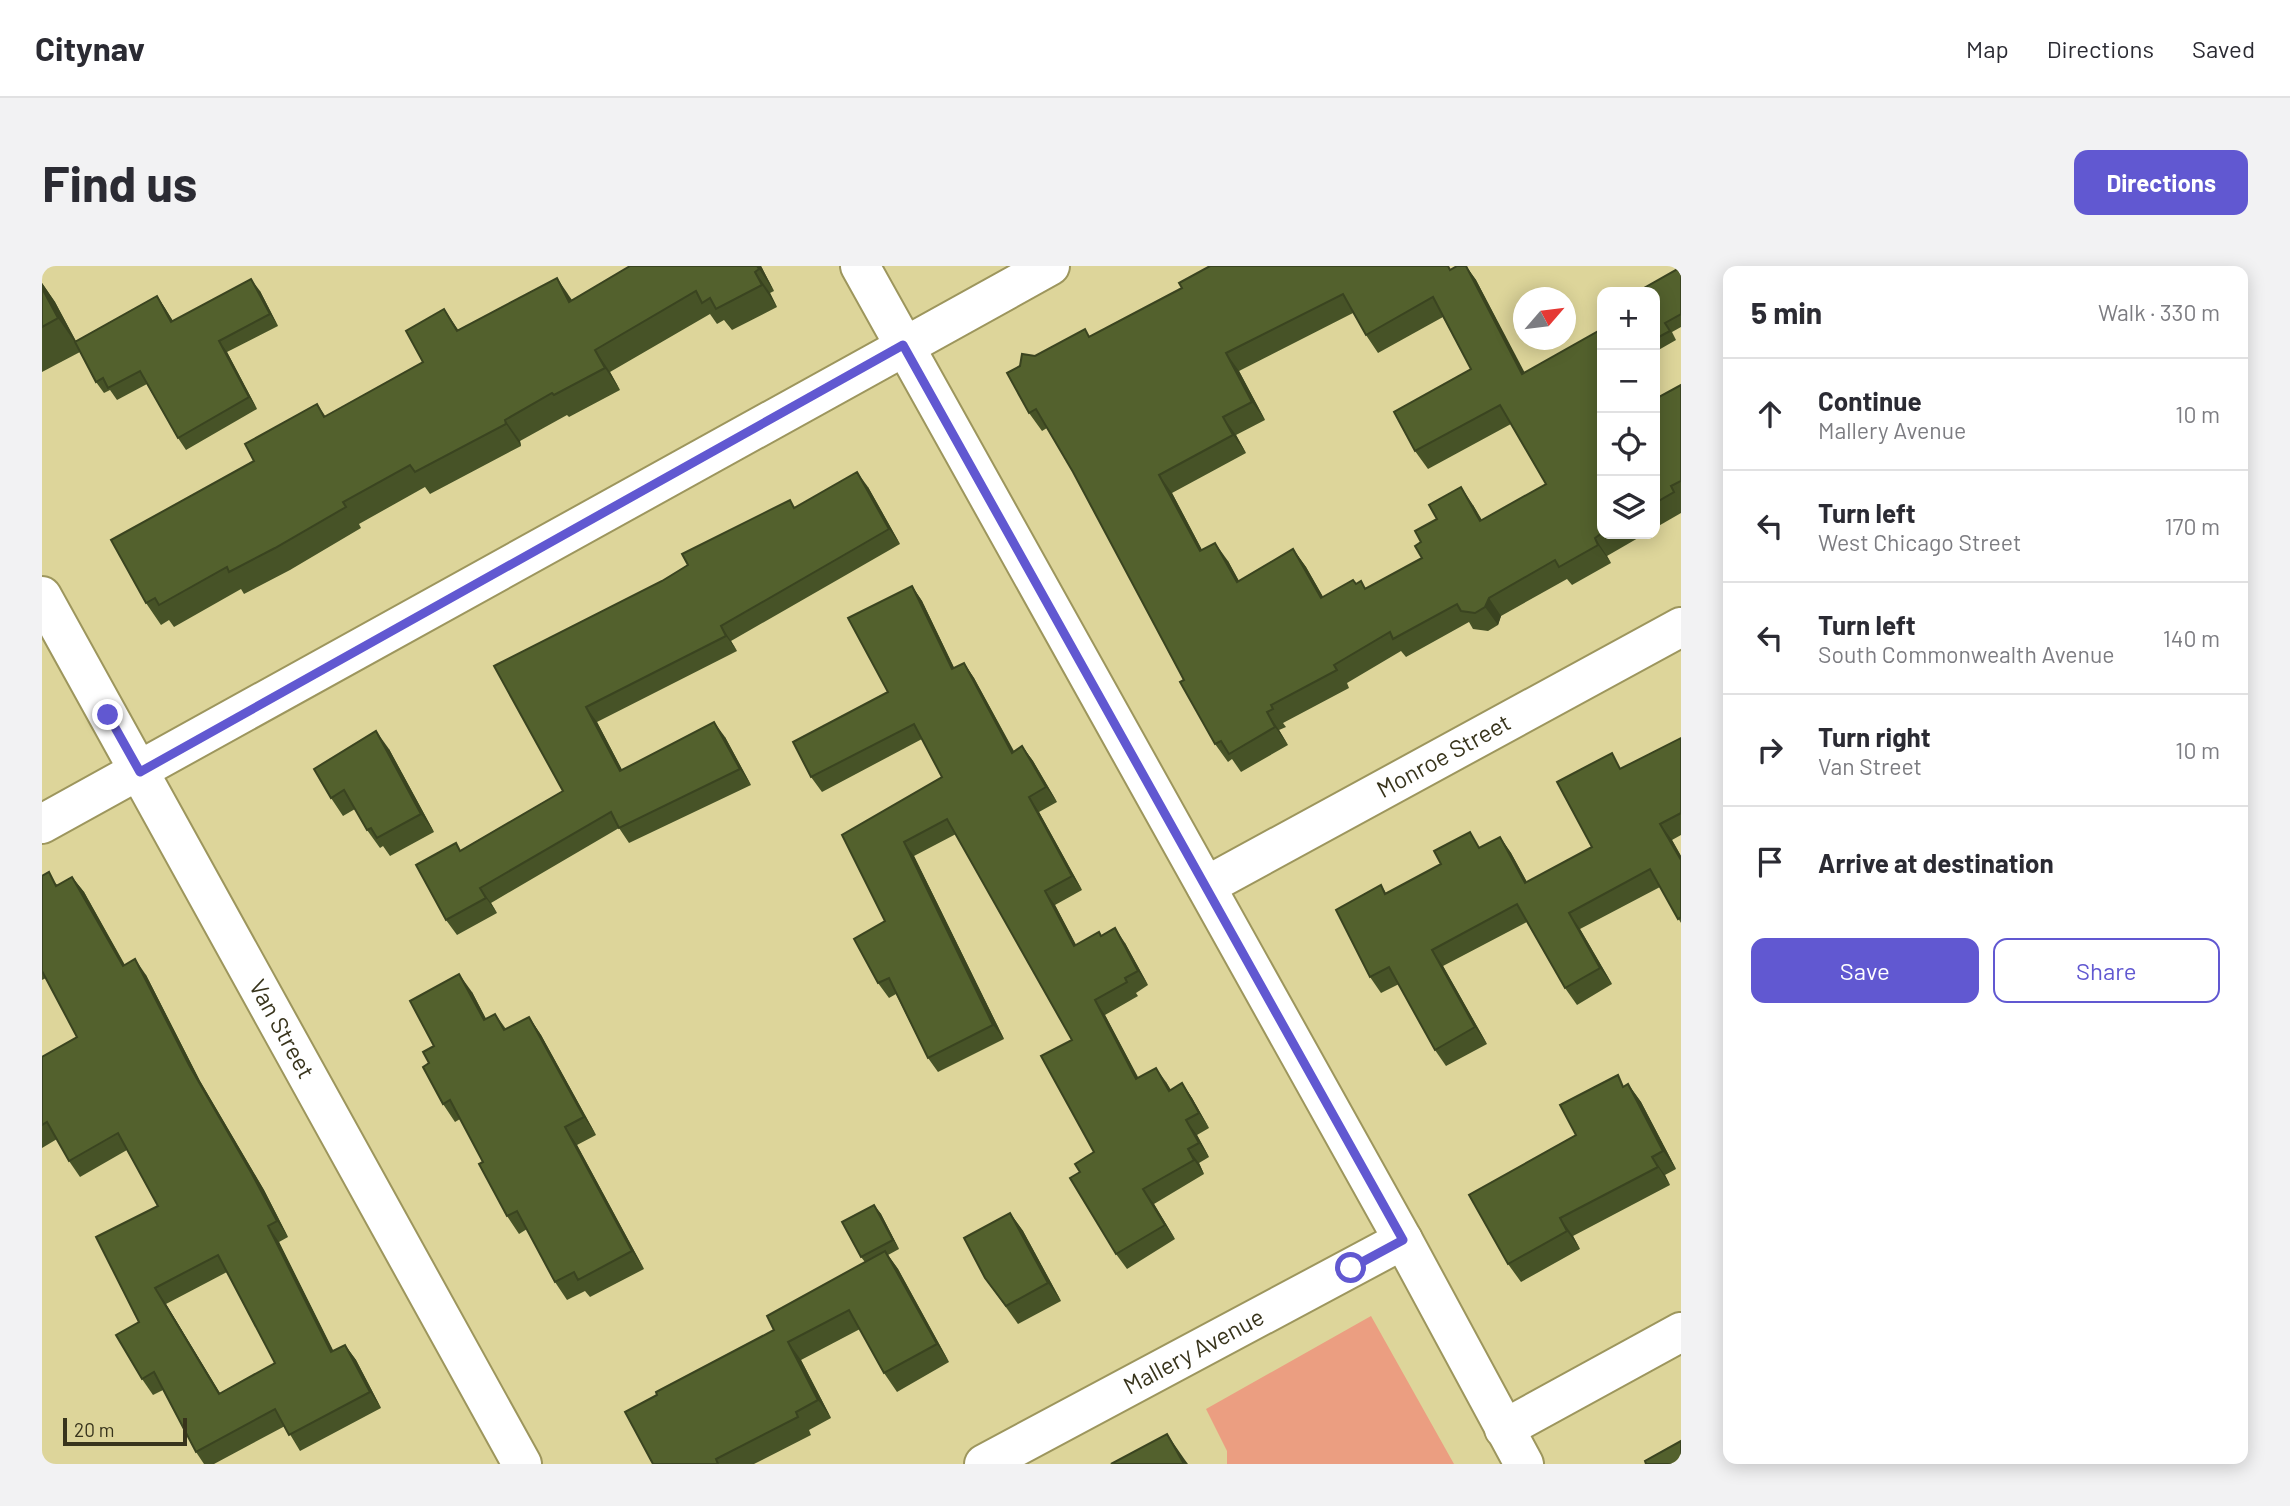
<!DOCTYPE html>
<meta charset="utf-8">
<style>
body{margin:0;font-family:Barlow,sans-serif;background:#f2f2f3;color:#2b2b33}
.controls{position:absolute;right:21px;top:21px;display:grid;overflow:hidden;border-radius:14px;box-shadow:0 4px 18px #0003}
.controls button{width:63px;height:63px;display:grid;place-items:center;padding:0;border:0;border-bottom:2px solid #e1e1e2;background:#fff;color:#2b2b33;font:35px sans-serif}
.compass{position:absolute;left:1471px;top:21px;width:63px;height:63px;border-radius:50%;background:#fff;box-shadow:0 4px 18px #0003;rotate:62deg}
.scale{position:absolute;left:21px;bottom:18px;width:124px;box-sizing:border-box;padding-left:7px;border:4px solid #38341c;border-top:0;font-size:19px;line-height:24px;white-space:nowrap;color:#38341c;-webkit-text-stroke:5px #ddd59a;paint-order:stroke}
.stop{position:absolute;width:21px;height:21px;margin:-16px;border:5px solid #6158d1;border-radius:50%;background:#fff}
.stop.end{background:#6158d1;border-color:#fff;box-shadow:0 2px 7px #0008}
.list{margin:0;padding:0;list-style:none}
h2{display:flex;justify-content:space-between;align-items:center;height:91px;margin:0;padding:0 28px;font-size:30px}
h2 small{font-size:23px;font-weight:400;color:#7c7c81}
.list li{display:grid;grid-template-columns:46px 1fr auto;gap:21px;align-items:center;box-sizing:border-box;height:112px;padding:0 28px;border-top:2px solid #e1e1e2}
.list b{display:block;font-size:26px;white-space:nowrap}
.list p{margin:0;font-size:23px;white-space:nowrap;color:#7c7c81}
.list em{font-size:23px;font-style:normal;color:#7c7c81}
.actions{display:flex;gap:14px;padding:21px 28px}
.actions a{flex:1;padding:16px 0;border:2px solid #6158d1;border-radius:14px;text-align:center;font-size:24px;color:#6158d1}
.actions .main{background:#6158d1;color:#fff}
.icon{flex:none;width:38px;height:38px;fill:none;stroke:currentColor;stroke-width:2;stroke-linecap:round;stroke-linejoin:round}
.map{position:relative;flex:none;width:1639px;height:1198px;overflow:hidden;border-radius:14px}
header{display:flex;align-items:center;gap:42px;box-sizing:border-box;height:98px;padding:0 35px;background:#fff;border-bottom:2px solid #e1e1e2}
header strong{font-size:33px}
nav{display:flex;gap:38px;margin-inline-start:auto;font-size:24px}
.intro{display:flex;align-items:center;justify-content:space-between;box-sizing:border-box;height:168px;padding:0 42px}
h1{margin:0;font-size:49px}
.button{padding:18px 32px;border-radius:14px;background:#6158d1;color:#fff;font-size:24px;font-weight:700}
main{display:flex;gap:42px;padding:0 42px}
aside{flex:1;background:#fff;border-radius:14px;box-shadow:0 4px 18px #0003}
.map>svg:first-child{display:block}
.green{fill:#eb9e81}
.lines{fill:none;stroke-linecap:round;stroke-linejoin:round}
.minor-casing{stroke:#9d965d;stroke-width:42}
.minor{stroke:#fff;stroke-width:38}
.wall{fill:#475327;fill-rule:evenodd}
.shaded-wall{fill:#3a4420}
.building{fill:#53612d;stroke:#3a4420;stroke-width:2;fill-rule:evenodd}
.route{stroke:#6158d1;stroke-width:9}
.labels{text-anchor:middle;stroke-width:7;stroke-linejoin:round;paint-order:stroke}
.street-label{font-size:24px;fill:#38341c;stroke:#ddd59a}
</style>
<header>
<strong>Citynav</strong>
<nav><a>Map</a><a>Directions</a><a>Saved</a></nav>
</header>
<div class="intro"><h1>Find us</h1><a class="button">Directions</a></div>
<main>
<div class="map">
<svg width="1639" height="1198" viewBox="0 0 1639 1198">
<rect width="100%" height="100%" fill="#ddd59a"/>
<path class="green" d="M 1329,1050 L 1412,1198 L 1185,1198 L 1185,1185 L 1164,1143 Z"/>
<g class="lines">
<g class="minor-casing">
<g id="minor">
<path d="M 818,0 L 1361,974 L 1482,1198"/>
<path id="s1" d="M 0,330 L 480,1198"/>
<path d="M 0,558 L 1008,0"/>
<path id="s2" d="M 1164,620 L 1639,361"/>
<path d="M 1462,1163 L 1639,1066"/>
<path id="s3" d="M 942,1198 L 1361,974"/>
</g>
</g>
<use href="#minor" class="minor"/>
</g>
<g class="wall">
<path d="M 719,0 L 732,25 L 728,27 L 735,41 L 690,64 L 682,54 L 675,58 L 668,48 L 568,106 L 578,124 L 527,151 L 525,149 L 478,175 L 479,180 L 388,228 L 383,221 L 317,258 L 319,262 L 248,304 L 202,328 L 199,323 L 132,361 L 127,354 L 119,359 L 104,337 L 212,195 L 275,138 L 284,151 L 381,96 L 417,64 L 530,34 Z"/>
<path d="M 1415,0 L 1424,0 L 1434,14 L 1482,107 L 1560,268 L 1603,268 L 1565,290 L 1569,297 L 1530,319 L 1525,313 L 1459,350 L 1456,359 L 1446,365 L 1431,363 L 1427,356 L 1364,391 L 1359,385 L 1305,417 L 1307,422 L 1241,457 L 1244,461 L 1237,464 L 1246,479 L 1199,506 L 1190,493 L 1186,496 L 1173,478 L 1142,414 L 1031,206 L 1005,162 L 1000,165 L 987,147 L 978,100 L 993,90 L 1048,71 L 1410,3 ZM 1311,47 L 1324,69 L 1336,87 L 1401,51 L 1429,103 L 1373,185 L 1386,203 L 1469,158 L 1504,218 L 1440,254 L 1431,239 L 1380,292 L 1324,322 L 1314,318 L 1281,331 L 1264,301 L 1251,283 L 1197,315 L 1186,295 L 1160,284 L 1130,227 L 1204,187 L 1194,169 L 1223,154 L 1197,105 Z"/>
<path d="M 1639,1 L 1639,61 L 1630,66 L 1634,74 L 1613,86 L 1613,26 Z"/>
<path d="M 0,17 L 13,36 L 34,75 L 115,30 L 131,55 L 218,25 L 236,60 L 185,86 L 215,143 L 144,184 L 136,172 L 105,118 L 75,134 L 68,124 L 62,127 L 54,116 L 38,86 L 0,106 Z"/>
<path d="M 1639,119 L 1639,247 L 1613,262 L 1613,133 Z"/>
<path d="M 826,221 L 858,278 L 689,375 L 695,385 L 555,456 L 580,504 L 683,471 L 709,519 L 587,577 L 577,562 L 449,637 L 455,647 L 415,669 L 404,654 L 419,584 L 521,525 L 452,400 L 620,315 L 753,241 Z"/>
<path d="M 870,320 L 880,335 L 912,402 L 922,397 L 932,412 L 972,485 L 980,480 L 991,495 L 1015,536 L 997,546 L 1040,624 L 1013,639 L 1034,679 L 1059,669 L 1083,677 L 1106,719 L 1094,727 L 1096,730 L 1063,749 L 1096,812 L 1124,816 L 1129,824 L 1140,817 L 1150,832 L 1167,862 L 1155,869 L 1167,891 L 1157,897 L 1162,908 L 1112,938 L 1133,973 L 1085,1003 L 1074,988 L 1038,906 L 1052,886 L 1030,774 L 914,568 L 872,590 L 962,773 L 896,806 L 886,792 L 854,728 L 847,732 L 836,717 L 843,655 L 800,569 L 900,511 L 880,473 L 780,526 L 769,511 L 846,426 Z"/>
<path d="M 1639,472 L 1639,569 L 1630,574 L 1639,590 L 1639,657 L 1618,621 L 1538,663 L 1570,718 L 1535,739 L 1523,722 L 1485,656 L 1401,700 L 1445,778 L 1404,800 L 1393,784 L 1357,718 L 1339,727 L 1328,711 L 1339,619 L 1344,627 L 1439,581 L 1458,571 L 1469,587 L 1485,616 L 1550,581 L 1580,502 Z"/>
<path d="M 347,483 L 392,566 L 348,590 L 341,580 L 338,582 L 325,564 L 313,543 L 301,550 L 289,532 Z"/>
<path d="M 0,610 L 16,619 L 30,611 L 42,626 L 83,699 L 104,709 L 158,815 L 222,924 L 246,971 L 237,976 L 291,1085 L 303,1079 L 314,1094 L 339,1142 L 258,1185 L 243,1160 L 172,1198 L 162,1198 L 154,1186 L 121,1124 L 111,1129 L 100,1113 L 97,1056 L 116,940 L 85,884 L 38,911 L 27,895 L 15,873 L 0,882 L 0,791 L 35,771 L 4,712 L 0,714 ZM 185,1006 L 233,1097 L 178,1127 L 124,1038 Z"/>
<path d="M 430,726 L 444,753 L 453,748 L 464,763 L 487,751 L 499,769 L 554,869 L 535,879 L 602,1003 L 548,1031 L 543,1025 L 525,1034 L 513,1016 L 485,963 L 477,968 L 465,950 L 441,896 L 418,853 L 413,856 L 401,838 L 387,797 L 392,780 Z"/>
<path d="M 1586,818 L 1599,836 L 1634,903 L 1623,909 L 1628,919 L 1531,970 L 1538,983 L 1479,1016 L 1466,998 L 1534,869 Z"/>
<path d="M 832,939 L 839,948 L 857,983 L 846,989 L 856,1003 L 907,1096 L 855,1126 L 842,1107 L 818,1063 L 759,1094 L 789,1152 L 767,1164 L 769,1169 L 712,1198 L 611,1198 L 732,1064 L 823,996 L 819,991 Z"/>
<path d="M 968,947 L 981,965 L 1019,1035 L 976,1058 L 943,1012 Z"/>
</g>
<g class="shaded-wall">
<path d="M 715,0 L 719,0 L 732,25 L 717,3 Z"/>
<path d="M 1424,0 L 1434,14 L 1493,126 L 1480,108 Z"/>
<path d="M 713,6 L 728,27 L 735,41 L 720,19 Z"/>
<path d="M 515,12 L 530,34 L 542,57 L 527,36 Z"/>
<path d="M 209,13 L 218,25 L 236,60 L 228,48 Z"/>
<path d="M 0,17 L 13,36 L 39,85 L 16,52 L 0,22 Z"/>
<path d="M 115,30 L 123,42 L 138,67 L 129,56 Z"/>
<path d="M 402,43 L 417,65 L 415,65 Z"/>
<path d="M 177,75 L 185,86 L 215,143 L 207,131 Z"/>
<path d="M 553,84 L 568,106 L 578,124 L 563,102 Z"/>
<path d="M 1184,87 L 1197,105 L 1223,154 L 1210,136 Z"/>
<path d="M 1181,151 L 1194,169 L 1204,187 L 1191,169 Z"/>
<path d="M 463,154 L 478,175 L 479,180 L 464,158 Z"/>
<path d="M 815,206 L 826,221 L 858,278 L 847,263 Z"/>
<path d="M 1117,209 L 1130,227 L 1170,303 L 1158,285 Z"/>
<path d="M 1419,221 L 1431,239 L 1450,273 L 1438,255 Z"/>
<path d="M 1553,272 L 1565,290 L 1569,297 L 1556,279 Z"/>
<path d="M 1173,277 L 1186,295 L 1207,334 L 1195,316 Z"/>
<path d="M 1251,283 L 1264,301 L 1292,350 L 1279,332 Z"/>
<path d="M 870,320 L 880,335 L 920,418 L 910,403 Z"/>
<path d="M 1447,332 L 1459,350 L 1456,359 L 1443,341 Z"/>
<path d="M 679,360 L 689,375 L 695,385 L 684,370 Z"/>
<path d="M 922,397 L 932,412 L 980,501 L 970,487 Z"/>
<path d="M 544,441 L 555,456 L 589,521 L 578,505 Z"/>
<path d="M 1225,446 L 1237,464 L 1246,479 L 1233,461 Z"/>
<path d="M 672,456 L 683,471 L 709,519 L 698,503 Z"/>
<path d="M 334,465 L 347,483 L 392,566 L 379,548 Z"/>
<path d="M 980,480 L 991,495 L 1015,536 L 1004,521 Z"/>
<path d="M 987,531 L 997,546 L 1040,624 L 1030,610 Z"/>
<path d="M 1618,558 L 1630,574 L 1639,590 L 1639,594 Z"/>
<path d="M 1458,571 L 1469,587 L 1494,633 L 1483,617 Z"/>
<path d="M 862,576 L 872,590 L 962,773 L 951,759 Z"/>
<path d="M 30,611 L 42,626 L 92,716 L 81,700 Z"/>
<path d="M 438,622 L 449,637 L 455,647 L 444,632 Z"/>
<path d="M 1003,625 L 1013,639 L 1042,694 L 1032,680 Z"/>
<path d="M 1527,647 L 1538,663 L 1570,718 L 1558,702 Z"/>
<path d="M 1073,662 L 1083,677 L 1106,719 L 1096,705 Z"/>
<path d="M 1390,684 L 1401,700 L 1445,778 L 1433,761 Z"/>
<path d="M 93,693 L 104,709 L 158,815 L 222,924 L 246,971 L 235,955 L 147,799 Z"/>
<path d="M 417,708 L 430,726 L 454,772 L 442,754 Z"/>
<path d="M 1053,734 L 1063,749 L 1105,828 L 1094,813 Z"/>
<path d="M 487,751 L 499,769 L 554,869 L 542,851 Z"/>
<path d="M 1114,802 L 1124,816 L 1137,839 L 1127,825 Z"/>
<path d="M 1140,817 L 1150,832 L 1167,862 L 1157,847 Z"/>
<path d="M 1586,818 L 1599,836 L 1634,903 L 1621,885 Z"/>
<path d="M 1144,854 L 1155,869 L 1167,891 L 1157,877 Z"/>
<path d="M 523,861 L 535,879 L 602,1003 L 590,985 Z"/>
<path d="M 1146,883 L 1157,897 L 1162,908 L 1152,894 Z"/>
<path d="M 1610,891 L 1623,909 L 1628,919 L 1616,901 Z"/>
<path d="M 1101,923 L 1112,938 L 1133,973 L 1123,959 Z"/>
<path d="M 832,939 L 839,948 L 857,983 L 851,974 Z"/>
<path d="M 968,947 L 981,965 L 1019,1035 L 1006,1017 Z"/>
<path d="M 1518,952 L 1531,970 L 1538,983 L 1525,965 Z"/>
<path d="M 226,960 L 237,976 L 300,1102 L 289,1086 Z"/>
<path d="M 843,985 L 856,1003 L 907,1096 L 895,1078 Z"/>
<path d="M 113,1022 L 124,1038 L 188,1144 L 177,1128 Z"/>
<path d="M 746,1076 L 759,1094 L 789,1152 L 776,1134 Z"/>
<path d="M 303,1079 L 314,1094 L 339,1142 L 328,1126 Z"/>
<path d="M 1125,1168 L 1143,1194 L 1146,1198 L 1142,1198 Z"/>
</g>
<g class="building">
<path d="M 588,0 L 715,0 L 717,3 L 713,6 L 720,19 L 674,43 L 668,32 L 660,37 L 654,25 L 553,84 L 563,102 L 512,129 L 510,127 L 463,154 L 464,158 L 373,206 L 368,199 L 301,236 L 304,241 L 233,282 L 187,306 L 185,301 L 117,339 L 113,332 L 104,337 L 69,274 L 212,195 L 203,178 L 275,138 L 282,151 L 381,96 L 364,65 L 402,43 L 415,65 L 515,12 L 527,36 Z"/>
<path d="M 1168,0 L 1406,0 L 1408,4 L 1415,0 L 1424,0 L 1480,108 L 1560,63 L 1560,267 L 1553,272 L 1556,279 L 1517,301 L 1513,294 L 1447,332 L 1443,341 L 1433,347 L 1419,345 L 1415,338 L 1351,373 L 1348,366 L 1292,399 L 1295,404 L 1229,439 L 1231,443 L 1225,446 L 1233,461 L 1187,488 L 1179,475 L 1173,478 L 1138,416 L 1142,414 L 1031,206 L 994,143 L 987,147 L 965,107 L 978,100 L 980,88 L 993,90 L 1043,63 L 1047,71 L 1140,22 L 1137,17 ZM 1301,28 L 1324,69 L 1391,31 L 1429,103 L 1352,146 L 1373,185 L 1458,139 L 1504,218 L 1438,255 L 1419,221 L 1387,239 L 1395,253 L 1373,265 L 1379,276 L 1373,280 L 1380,292 L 1323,323 L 1319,315 L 1314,318 L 1311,314 L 1279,332 L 1251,283 L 1195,316 L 1173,277 L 1158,285 L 1117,209 L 1191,169 L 1181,151 L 1210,136 L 1184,87 Z"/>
<path d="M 1639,1 L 1639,48 L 1623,57 L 1628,65 L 1613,73 L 1613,26 L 1595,26 Z"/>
<path d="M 209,13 L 228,48 L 177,75 L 207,131 L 136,172 L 98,105 L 66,122 L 61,112 L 54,116 L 33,76 L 115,30 L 129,56 Z"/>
<path d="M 0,22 L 16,52 L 0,61 Z"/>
<path d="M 1639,119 L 1639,215 L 1629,220 L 1632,226 L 1613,237 L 1613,133 Z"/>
<path d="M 815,206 L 847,263 L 679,360 L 684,370 L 544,441 L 578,505 L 672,456 L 698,503 L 577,562 L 569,546 L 438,622 L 444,632 L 404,654 L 374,599 L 414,577 L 418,585 L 521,525 L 452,400 L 620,315 L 646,299 L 640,288 L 748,234 L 752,242 Z"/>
<path d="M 870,320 L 910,403 L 922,397 L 970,487 L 980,480 L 1004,521 L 987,531 L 1030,610 L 1003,625 L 1032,680 L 1057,666 L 1059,670 L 1073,662 L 1096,705 L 1083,712 L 1085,716 L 1053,734 L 1094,813 L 1114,802 L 1127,825 L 1140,817 L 1157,847 L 1144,854 L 1157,877 L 1146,883 L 1152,894 L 1101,923 L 1123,959 L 1074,988 L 1028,912 L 1038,906 L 1033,898 L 1052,886 L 999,790 L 1030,774 L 905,553 L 862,576 L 951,759 L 886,792 L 847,712 L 836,717 L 812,673 L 843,655 L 800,569 L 900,511 L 872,458 L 769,511 L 751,476 L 846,426 L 806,352 Z"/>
<path d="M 334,465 L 379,548 L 335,572 L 329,562 L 325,564 L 302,524 L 289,532 L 272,503 Z"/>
<path d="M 1639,472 L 1639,547 L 1618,558 L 1639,594 L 1639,651 L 1636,653 L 1608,603 L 1527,647 L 1558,702 L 1523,722 L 1475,638 L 1390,684 L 1433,761 L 1393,784 L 1347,701 L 1328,711 L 1294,644 L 1339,619 L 1343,628 L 1399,598 L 1392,585 L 1428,566 L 1437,582 L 1458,571 L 1483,617 L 1550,581 L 1515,516 L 1570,487 L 1578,503 Z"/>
<path d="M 7,606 L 14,620 L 30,611 L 81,700 L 93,693 L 147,799 L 210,908 L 235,955 L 226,960 L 289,1086 L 303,1079 L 328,1126 L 247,1169 L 233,1143 L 154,1186 L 112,1106 L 100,1113 L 74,1069 L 97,1056 L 54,971 L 116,940 L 76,867 L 27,895 L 5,856 L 0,859 L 0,791 L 35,771 L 0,705 L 0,610 ZM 176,989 L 233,1097 L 177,1128 L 113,1022 Z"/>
<path d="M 417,708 L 442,754 L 453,748 L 462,764 L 487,751 L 542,851 L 523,861 L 590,985 L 536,1014 L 532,1006 L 513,1016 L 475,945 L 465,950 L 437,898 L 441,896 L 408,834 L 401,838 L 381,801 L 387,797 L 381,786 L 392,780 L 368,735 Z"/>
<path d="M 1576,809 L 1581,821 L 1586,818 L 1621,885 L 1610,891 L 1616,901 L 1518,952 L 1525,965 L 1466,998 L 1427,929 L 1534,869 L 1518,839 Z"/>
<path d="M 832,939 L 851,974 L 819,991 L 800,956 Z"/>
<path d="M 968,947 L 1006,1017 L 964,1040 L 943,1012 L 922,972 Z"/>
<path d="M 843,985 L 895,1078 L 842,1107 L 807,1044 L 746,1076 L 776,1134 L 754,1146 L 756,1151 L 674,1193 L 676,1198 L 611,1198 L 583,1146 L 615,1129 L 614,1126 L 732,1064 L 725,1050 Z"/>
<path d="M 1125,1168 L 1142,1198 L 1069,1198 Z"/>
<path d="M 1639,1175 L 1639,1198 L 1603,1198 L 1604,1198 L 1603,1195 Z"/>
</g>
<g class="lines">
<path class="route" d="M 66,449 L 98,506 L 861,79 L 1361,974 L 1309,1002"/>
</g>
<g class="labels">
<g class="street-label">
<text dy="8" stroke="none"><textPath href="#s2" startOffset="271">Monroe Street</textPath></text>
<text dy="8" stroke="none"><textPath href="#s1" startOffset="495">Van Street</textPath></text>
<text dy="8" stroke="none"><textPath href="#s3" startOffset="238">Mallery Avenue</textPath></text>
</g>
</g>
</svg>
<div class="controls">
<button>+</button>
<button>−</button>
<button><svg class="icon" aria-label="locate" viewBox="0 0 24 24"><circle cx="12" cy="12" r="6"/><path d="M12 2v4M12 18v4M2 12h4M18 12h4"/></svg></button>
<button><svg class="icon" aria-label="layers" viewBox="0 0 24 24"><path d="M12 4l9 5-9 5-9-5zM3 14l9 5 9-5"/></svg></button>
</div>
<svg class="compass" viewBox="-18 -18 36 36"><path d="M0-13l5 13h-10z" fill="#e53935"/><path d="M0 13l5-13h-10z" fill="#7c7c81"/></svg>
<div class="scale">20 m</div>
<div class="stop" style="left:1309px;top:1002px"></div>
<div class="stop end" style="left:66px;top:449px"></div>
</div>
<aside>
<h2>5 min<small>Walk · 330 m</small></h2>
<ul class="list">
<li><svg class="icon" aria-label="ahead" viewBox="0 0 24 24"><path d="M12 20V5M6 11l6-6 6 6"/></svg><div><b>Continue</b><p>Mallery Avenue</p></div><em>10 m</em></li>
<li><svg class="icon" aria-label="left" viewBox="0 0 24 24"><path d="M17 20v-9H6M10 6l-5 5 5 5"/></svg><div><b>Turn left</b><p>West Chicago Street</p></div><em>170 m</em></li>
<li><svg class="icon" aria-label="left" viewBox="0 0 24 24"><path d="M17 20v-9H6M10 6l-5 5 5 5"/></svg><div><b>Turn left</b><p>South Commonwealth Avenue</p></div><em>140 m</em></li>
<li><svg class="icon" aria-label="right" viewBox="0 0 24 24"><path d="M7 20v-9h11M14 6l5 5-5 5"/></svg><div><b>Turn right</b><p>Van Street</p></div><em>10 m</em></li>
<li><svg class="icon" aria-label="arrive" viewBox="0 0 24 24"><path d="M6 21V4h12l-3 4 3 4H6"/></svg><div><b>Arrive at destination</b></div></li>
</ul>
<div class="actions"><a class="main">Save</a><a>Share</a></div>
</aside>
</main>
